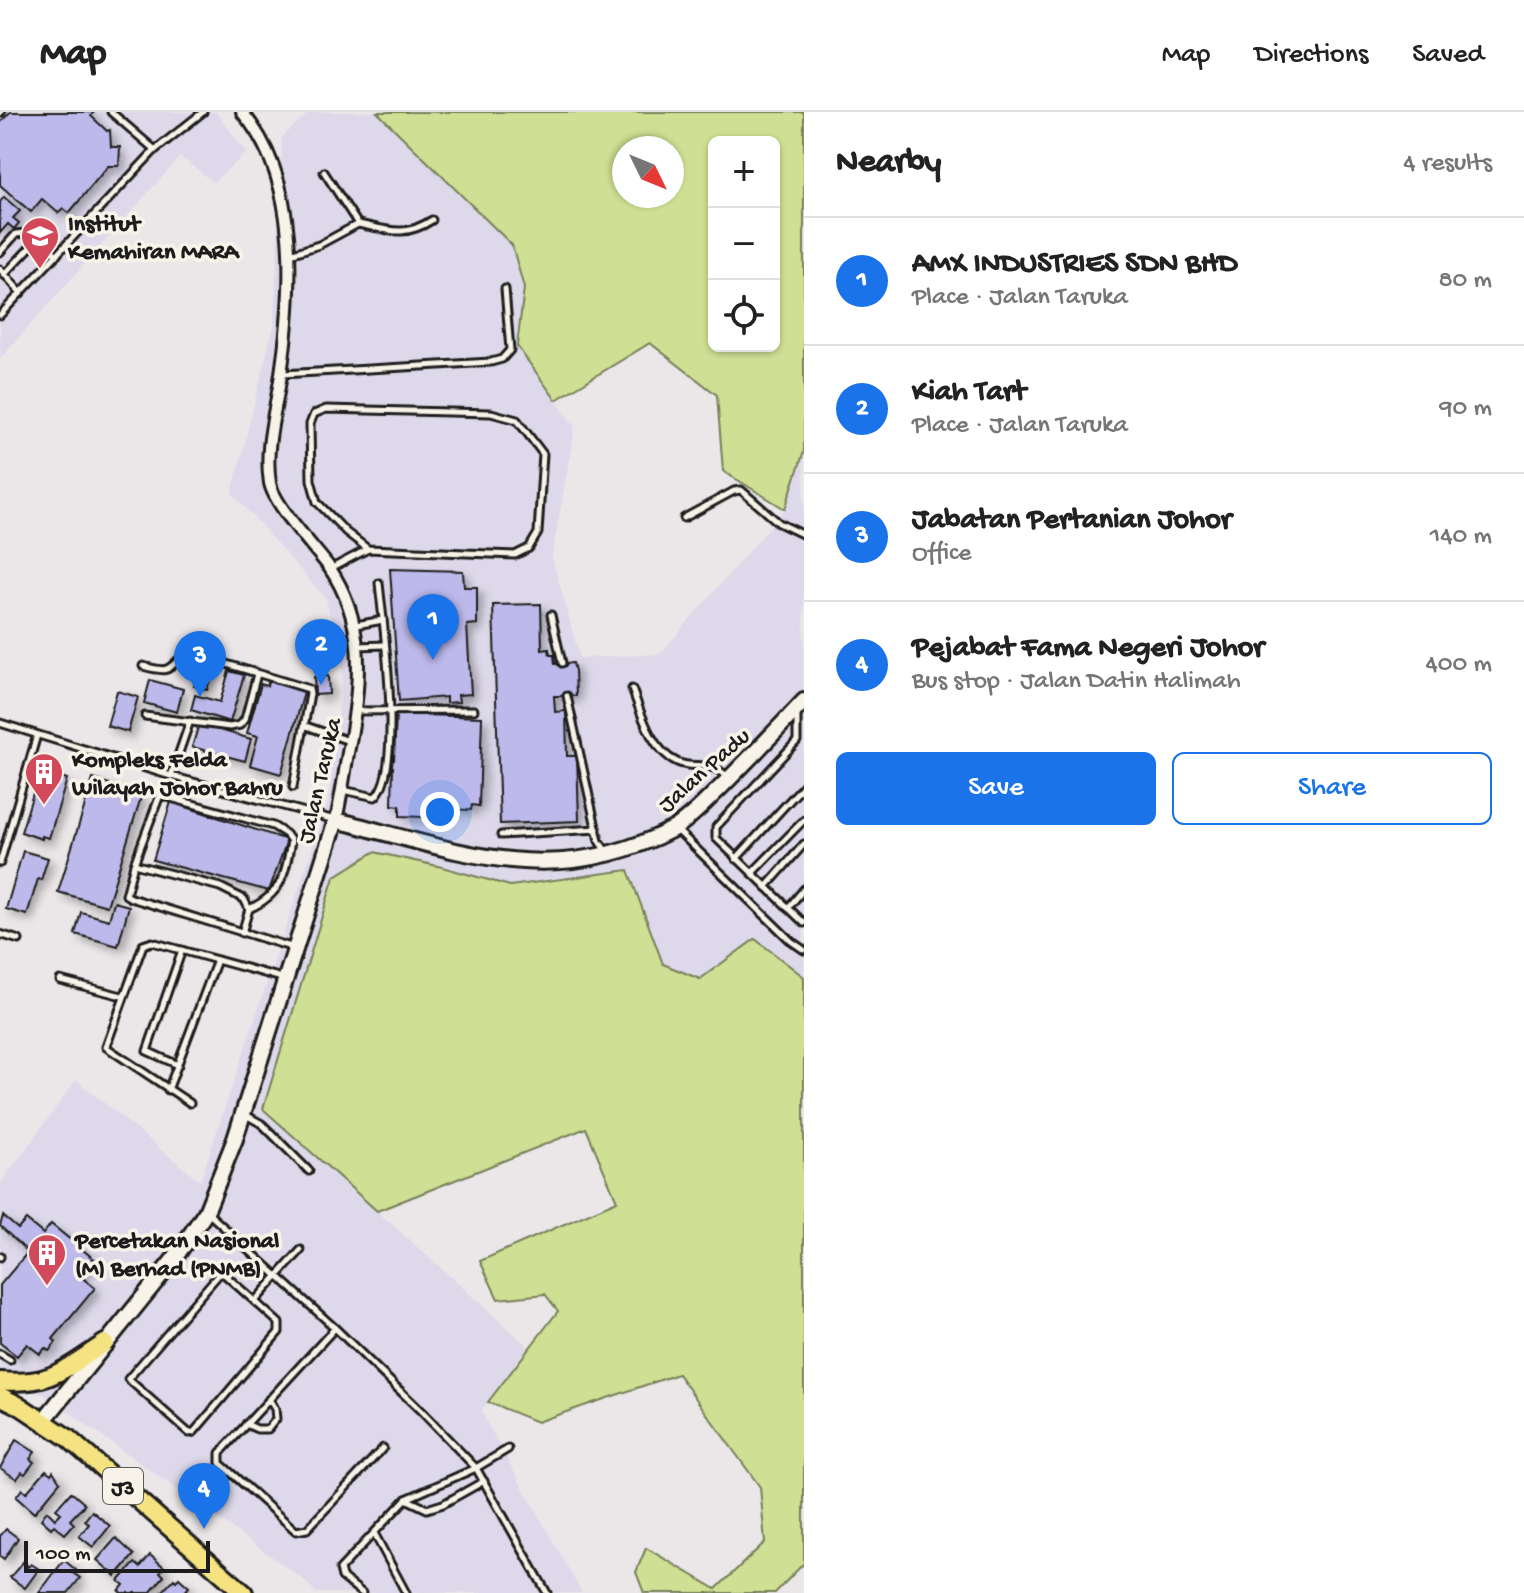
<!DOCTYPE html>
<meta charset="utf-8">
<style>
body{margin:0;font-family:"Gochi Hand",sans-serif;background:#f6f6f6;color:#222}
.controls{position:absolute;right:24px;top:24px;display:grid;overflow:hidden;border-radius:12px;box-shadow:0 2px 6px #0004}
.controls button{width:72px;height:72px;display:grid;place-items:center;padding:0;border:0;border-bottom:2px solid #e0e0e0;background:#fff;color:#222;font:40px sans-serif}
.compass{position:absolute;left:612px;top:24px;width:72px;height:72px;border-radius:50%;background:#fff;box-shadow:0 2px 6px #0004;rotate:133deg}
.scale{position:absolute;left:24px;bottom:20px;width:186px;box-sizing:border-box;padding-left:8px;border:4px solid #1c1c1c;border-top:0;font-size:22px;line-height:28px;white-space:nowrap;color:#1c1c1c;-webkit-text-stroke:6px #f7f3e8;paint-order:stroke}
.you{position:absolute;left:440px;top:700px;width:28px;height:28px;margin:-20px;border:6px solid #fff;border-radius:50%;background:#1a73e8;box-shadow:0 0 0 12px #1a73e833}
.badge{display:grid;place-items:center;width:52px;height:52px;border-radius:50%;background:#1a73e8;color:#fff;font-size:26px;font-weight:700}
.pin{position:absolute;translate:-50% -66px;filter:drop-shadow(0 2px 4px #0008)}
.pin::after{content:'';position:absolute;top:42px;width:28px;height:24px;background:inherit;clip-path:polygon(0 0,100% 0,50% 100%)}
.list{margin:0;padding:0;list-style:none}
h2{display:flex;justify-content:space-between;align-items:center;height:104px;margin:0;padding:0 32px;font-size:34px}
h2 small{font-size:26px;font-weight:400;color:#767676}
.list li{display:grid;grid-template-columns:52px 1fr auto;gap:24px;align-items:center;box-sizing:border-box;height:128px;padding:0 32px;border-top:2px solid #e0e0e0}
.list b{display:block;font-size:30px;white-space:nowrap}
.list p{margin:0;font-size:26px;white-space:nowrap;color:#767676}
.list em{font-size:26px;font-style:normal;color:#767676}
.actions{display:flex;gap:16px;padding:24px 32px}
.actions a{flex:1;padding:18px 0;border:2px solid #1a73e8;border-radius:12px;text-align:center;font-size:28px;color:#1a73e8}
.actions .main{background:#1a73e8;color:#fff}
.icon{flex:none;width:44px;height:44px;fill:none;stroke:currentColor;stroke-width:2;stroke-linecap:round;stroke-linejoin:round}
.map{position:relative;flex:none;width:804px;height:1481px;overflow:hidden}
header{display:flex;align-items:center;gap:48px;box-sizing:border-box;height:112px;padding:0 40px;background:#fff;border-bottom:2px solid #e0e0e0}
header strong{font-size:38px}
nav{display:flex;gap:44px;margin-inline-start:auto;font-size:28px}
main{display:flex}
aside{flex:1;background:#fff}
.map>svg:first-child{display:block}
.built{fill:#ddd9ea}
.green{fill:#cfdf93;stroke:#767e58;stroke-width:2;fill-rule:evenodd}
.building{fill:#bdb9eb;stroke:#1c1c1c;stroke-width:2;filter:url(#shadow)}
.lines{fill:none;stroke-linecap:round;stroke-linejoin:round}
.lane-casing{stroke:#1c1c1c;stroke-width:11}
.street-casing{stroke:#1c1c1c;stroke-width:16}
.secondary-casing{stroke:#1c1c1c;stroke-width:20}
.primary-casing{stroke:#1c1c1c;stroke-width:22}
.lane{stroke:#f7f3e8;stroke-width:5}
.street{stroke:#f7f3e8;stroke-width:10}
.secondary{stroke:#f7f3e8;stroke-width:14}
.primary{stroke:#f5e382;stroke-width:16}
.labels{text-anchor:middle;stroke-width:7;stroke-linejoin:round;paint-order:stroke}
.shield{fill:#f7f3e8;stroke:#5e5c59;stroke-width:2}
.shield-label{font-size:22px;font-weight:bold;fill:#1c1c1c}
.poi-label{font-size:24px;font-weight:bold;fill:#1c1c1c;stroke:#f7f3e8;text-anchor:start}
.street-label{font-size:24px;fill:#1c1c1c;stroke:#f7f3e8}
</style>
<header>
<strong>Map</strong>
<nav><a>Map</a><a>Directions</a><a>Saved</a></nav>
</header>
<main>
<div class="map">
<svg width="804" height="1481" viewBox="0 0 804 1481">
<defs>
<filter id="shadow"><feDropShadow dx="5.5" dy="5.5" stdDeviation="4" flood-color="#0004"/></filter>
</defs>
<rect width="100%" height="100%" fill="#ebe7e9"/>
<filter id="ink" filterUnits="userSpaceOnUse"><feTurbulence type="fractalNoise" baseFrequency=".0125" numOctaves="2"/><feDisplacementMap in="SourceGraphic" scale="16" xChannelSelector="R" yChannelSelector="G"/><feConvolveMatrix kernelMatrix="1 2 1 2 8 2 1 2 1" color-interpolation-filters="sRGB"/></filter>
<g filter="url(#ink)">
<g class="built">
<path d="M 0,0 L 216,0 L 247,41 L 213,70 L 180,45 L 0,247 Z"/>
<path d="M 310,0 L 377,0 L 512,133 L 524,176 L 517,234 L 575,315 L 552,445 L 580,546 L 660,542 L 785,397 L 804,339 L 804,865 L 755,827 L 700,867 L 663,852 L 628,758 L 510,774 L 442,755 L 374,740 L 334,766 L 263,997 L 529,1235 L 481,1300 L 582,1481 L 317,1481 L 300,1465 L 43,1282 L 0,1274 L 0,1072 L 76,968 L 200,1069 L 328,690 L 343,560 L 326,487 L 232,381 L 274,212 L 282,25 Z"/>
</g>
<g class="green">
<path d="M 377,0 L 804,0 L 804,339 L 785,397 L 723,359 L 717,283 L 650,231 L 556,288 L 517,234 L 524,176 L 512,133 ZM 774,30 L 774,234 L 714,234 L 714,30 ZM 672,36 L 672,84 L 624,84 L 624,36 Z"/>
<path d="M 374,740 L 442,755 L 510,774 L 628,758 L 663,852 L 700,867 L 755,827 L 804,865 L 804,1451 L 775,1481 L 644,1481 L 636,1460 L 646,1436 L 716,1477 L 765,1430 L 760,1375 L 678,1262 L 537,1310 L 488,1290 L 558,1199 L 545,1182 L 498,1187 L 480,1149 L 617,1089 L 586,1016 L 377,1099 L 263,997 L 334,765 Z"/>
</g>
<g class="building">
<path d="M 10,0 L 94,0 L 91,4 L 107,19 L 110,18 L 111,35 L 120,35 L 119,54 L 108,54 L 69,101 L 63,96 L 58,101 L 42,87 L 31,100 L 0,73 L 0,11 Z"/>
<path d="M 4,85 L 20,99 L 13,106 L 19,111 L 14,117 L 8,112 L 0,121 L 0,90 Z"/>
<path d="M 390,457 L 463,459 L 464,475 L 477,475 L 477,512 L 467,513 L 471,582 L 458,583 L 459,590 L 446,591 L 446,585 L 399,589 Z"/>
<path d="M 541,492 L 542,538 L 549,537 L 550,543 L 554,543 L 555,552 L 573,551 L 575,559 L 576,584 L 554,584 L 555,600 L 566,599 L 567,644 L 577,644 L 579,709 L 500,712 L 493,493 Z"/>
<path d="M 201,548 L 214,551 L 207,578 L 194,574 Z"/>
<path d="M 229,559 L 244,563 L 230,610 L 191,598 L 195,583 L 220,590 Z"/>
<path d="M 328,564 L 329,582 L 315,583 L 314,565 Z"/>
<path d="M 269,567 L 305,577 L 281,662 L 250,653 L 258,624 L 247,621 L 261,572 L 267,574 Z"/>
<path d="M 150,568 L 183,577 L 177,600 L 144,591 Z"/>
<path d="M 117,579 L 138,585 L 128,620 L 107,614 Z"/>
<path d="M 396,602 L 482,605 L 479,694 L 472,693 L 471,698 L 446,697 L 446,706 L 400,704 L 400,694 L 392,693 L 393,655 L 390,655 L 390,648 L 394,648 Z"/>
<path d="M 199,612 L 251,627 L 245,649 L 192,635 Z"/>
<path d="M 40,659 L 67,667 L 49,726 L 42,724 L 42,727 L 21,720 Z"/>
<path d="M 93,667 L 142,682 L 107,794 L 58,780 Z"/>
<path d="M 171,690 L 287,728 L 269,779 L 153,748 Z"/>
<path d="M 23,739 L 48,746 L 41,768 L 38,767 L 27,803 L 6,797 Z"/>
<path d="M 114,790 L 129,794 L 118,834 L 75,822 L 81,800 L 109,808 Z"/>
<path d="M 3,1104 L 18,1117 L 26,1108 L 43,1122 L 51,1112 L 94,1147 L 80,1164 L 95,1176 L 53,1227 L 56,1230 L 49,1239 L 45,1236 L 40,1242 L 27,1232 L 17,1244 L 0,1231 L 0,1173 L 28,1140 L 0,1114 Z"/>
<path d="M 16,1328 L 35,1340 L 30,1347 L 34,1350 L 25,1362 L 22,1360 L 17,1367 L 0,1356 Z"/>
<path d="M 46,1358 L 51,1362 L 53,1359 L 60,1370 L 34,1401 L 16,1385 L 22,1377 L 26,1381 Z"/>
<path d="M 71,1380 L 85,1392 L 70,1408 L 74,1412 L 65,1422 L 54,1413 L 51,1416 L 41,1407 L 47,1399 L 55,1407 L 61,1401 L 56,1397 Z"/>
<path d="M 92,1399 L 110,1414 L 93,1435 L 79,1424 L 89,1412 L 85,1408 Z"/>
<path d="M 6,1417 L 18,1426 L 4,1447 L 0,1444 L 0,1424 Z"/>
<path d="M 116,1426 L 134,1443 L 116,1464 L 97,1448 Z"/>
<path d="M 150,1443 L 164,1455 L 160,1460 L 164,1464 L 150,1481 L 121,1481 L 119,1479 L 124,1473 L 119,1469 L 135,1451 L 140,1455 Z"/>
<path d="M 64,1448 L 76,1458 L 73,1461 L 80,1466 L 68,1481 L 39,1481 Z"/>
<path d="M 24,1449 L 28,1455 L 31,1452 L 39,1457 L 25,1476 L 10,1465 Z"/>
<path d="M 179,1466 L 189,1475 L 184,1481 L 161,1481 L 174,1467 L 176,1469 Z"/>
</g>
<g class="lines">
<g class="lane-casing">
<g id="lane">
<path d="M 111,0 L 155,38"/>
<path d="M 0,1 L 1,0"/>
<path d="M 324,60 L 358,112"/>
<path d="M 0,140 L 16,122 C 33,119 44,132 57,143"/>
<path d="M 290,142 L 319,133 L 358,112 C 389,118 404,126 432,108"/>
<path d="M 0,157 L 21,181"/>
<path d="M 4,163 L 38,127"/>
<path d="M 0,203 L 155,38 L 203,0"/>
<path d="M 282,262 L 491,250 L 502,247 L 510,238 L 505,177"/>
<path d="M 684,406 L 734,379 L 741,378 L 779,411 L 804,423"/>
<path d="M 330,457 L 368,437 L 515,443 L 529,436 L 538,421 L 543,342 L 517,308 L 491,301 L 326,297 L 314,302 L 310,312 L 311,368 L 317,390 L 346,420 L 368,437"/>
<path d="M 551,503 L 562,551"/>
<path d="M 356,513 L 383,508"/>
<path d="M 358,534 L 385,533"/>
<path d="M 143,554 C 172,562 167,557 187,540 L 309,577 L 310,582 L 293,675"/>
<path d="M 632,577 C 641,601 651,638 677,650 C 696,659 706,645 729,666"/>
<path d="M 567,584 L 599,729 L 605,738"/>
<path d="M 356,599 L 474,598"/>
<path d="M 797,601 L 797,629 L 716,715 L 716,726 L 804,811"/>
<path d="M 145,604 L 230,615 L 240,613 L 245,607 L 257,562"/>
<path d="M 0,611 L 171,664 L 335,708"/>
<path d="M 306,614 L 349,629"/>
<path d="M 171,664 L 190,609"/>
<path d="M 343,678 L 375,685 C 404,659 383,511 379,471"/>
<path d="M 677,718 L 791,829 L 804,838"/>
<path d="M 501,723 L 597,717"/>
<path d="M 736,747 L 804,673"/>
<path d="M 0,751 L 37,623"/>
<path d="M 134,752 L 220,775 L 244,787 L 249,797 L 242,821"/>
<path d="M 752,761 L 804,708"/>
<path d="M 766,775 L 804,732"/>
<path d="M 788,796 L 804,777"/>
<path d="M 249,797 C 282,782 285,763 291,729 L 286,722 L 273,714 L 160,683 L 134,752 L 126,783 L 131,786 L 294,836"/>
<path d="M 0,822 L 19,828"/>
<path d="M 60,868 L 122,884"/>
<path d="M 178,953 L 147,939 L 182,838"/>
<path d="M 168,978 L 217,848"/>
<path d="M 190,991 L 106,935 L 143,833 L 152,830 L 282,866"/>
<path d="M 244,1002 L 262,1012 L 309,1059"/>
<path d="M 207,1100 L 335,1216 L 420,1298 L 476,1356 L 547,1481"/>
<path d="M 0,1145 L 0,1144"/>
<path d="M 219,1162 L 224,1162 L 279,1211 L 279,1220 L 194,1320 L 189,1321 L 128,1267 Z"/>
<path d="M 255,1189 L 301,1138"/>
<path d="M 335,1216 L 220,1341 L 220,1351 L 296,1419 L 307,1417 L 383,1336"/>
<path d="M 0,1242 L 10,1248"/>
<path d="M 246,1312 L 257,1317 L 268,1317 L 276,1307 L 275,1297 L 269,1287"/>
<path d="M 406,1387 L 427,1397 L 443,1392 L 484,1369"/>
<path d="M 374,1421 L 406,1481"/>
<path d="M 362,1481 L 342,1465 L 340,1457 L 406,1387 L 476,1356 L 508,1337"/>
</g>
</g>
<g class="street-casing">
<path id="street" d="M 242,0 C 301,69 293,178 281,262 C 276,298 264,335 270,371 C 274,393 314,435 329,455 C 366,509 361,569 350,630 C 345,656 342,682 336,708"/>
</g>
<g class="secondary-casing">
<path id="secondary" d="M 44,1308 L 174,1147 L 206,1100 L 235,1027 L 336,708 C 456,738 553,780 673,717 C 690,707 705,690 719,677 C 748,648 776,619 804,589"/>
</g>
<g class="primary-casing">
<g id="primary">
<path d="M 0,1269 C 51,1274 64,1257 105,1231"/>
<path d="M 0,1284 L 20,1294 L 68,1326 L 244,1481"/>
</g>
</g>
<use href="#lane" class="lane"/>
<use href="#street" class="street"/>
<use href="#secondary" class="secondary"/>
<use href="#primary" class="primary"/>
</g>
</g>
<defs>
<g id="university-pin" transform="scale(2)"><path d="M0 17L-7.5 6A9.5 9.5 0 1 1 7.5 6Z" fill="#d1495b" stroke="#f7f3e8"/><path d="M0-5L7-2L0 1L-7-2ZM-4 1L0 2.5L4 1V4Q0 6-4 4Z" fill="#fff"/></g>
<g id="building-pin" transform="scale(2)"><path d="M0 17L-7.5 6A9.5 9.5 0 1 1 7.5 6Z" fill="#d1495b" stroke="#f7f3e8"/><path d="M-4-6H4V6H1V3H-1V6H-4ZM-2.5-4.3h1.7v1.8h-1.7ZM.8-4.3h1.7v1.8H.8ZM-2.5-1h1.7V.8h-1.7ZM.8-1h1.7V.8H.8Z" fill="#fff"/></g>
</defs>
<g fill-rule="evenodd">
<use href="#university-pin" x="40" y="124"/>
<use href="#building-pin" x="44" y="660"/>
<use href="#building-pin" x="47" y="1141"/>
</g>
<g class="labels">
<rect class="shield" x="103" y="1356" width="40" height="36" rx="6"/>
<g class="shield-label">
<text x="123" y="1382">J3</text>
</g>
<g class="poi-label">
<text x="68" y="118">Institut<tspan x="68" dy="28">Kemahiran MARA</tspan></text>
<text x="72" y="654">Kompleks Felda<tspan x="72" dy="28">Wilayah Johor Bahru</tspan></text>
<text x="75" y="1135">Percetakan Nasional<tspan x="75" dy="28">(M) Berhad (PNMB)</tspan></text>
</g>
<g class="street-label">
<text transform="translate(703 657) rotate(-42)" y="8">Jalan Padu</text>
<text transform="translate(318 668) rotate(-77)" y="8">Jalan Taruka</text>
</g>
</g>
</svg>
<div class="controls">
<button>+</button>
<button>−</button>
<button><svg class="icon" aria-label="locate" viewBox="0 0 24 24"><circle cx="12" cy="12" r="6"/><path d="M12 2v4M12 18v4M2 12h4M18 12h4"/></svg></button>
</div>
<svg class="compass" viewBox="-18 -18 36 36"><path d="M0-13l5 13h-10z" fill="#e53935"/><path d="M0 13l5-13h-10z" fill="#767676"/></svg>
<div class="scale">100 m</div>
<div class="you"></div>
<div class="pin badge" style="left:433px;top:548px">1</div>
<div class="pin badge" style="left:321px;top:573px">2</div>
<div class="pin badge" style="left:200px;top:585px">3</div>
<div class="pin badge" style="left:204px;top:1417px">4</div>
</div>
<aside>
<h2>Nearby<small>4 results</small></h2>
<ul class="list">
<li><span class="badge">1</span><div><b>AMX INDUSTRIES SDN BHD</b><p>Place · Jalan Taruka</p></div><em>80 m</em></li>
<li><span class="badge">2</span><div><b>Kiah Tart</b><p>Place · Jalan Taruka</p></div><em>90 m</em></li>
<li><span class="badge">3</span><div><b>Jabatan Pertanian Johor</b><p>Office</p></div><em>140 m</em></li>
<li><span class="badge">4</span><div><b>Pejabat Fama Negeri Johor</b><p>Bus stop · Jalan Datin Halimah</p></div><em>400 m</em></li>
</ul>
<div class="actions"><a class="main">Save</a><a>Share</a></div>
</aside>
</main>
